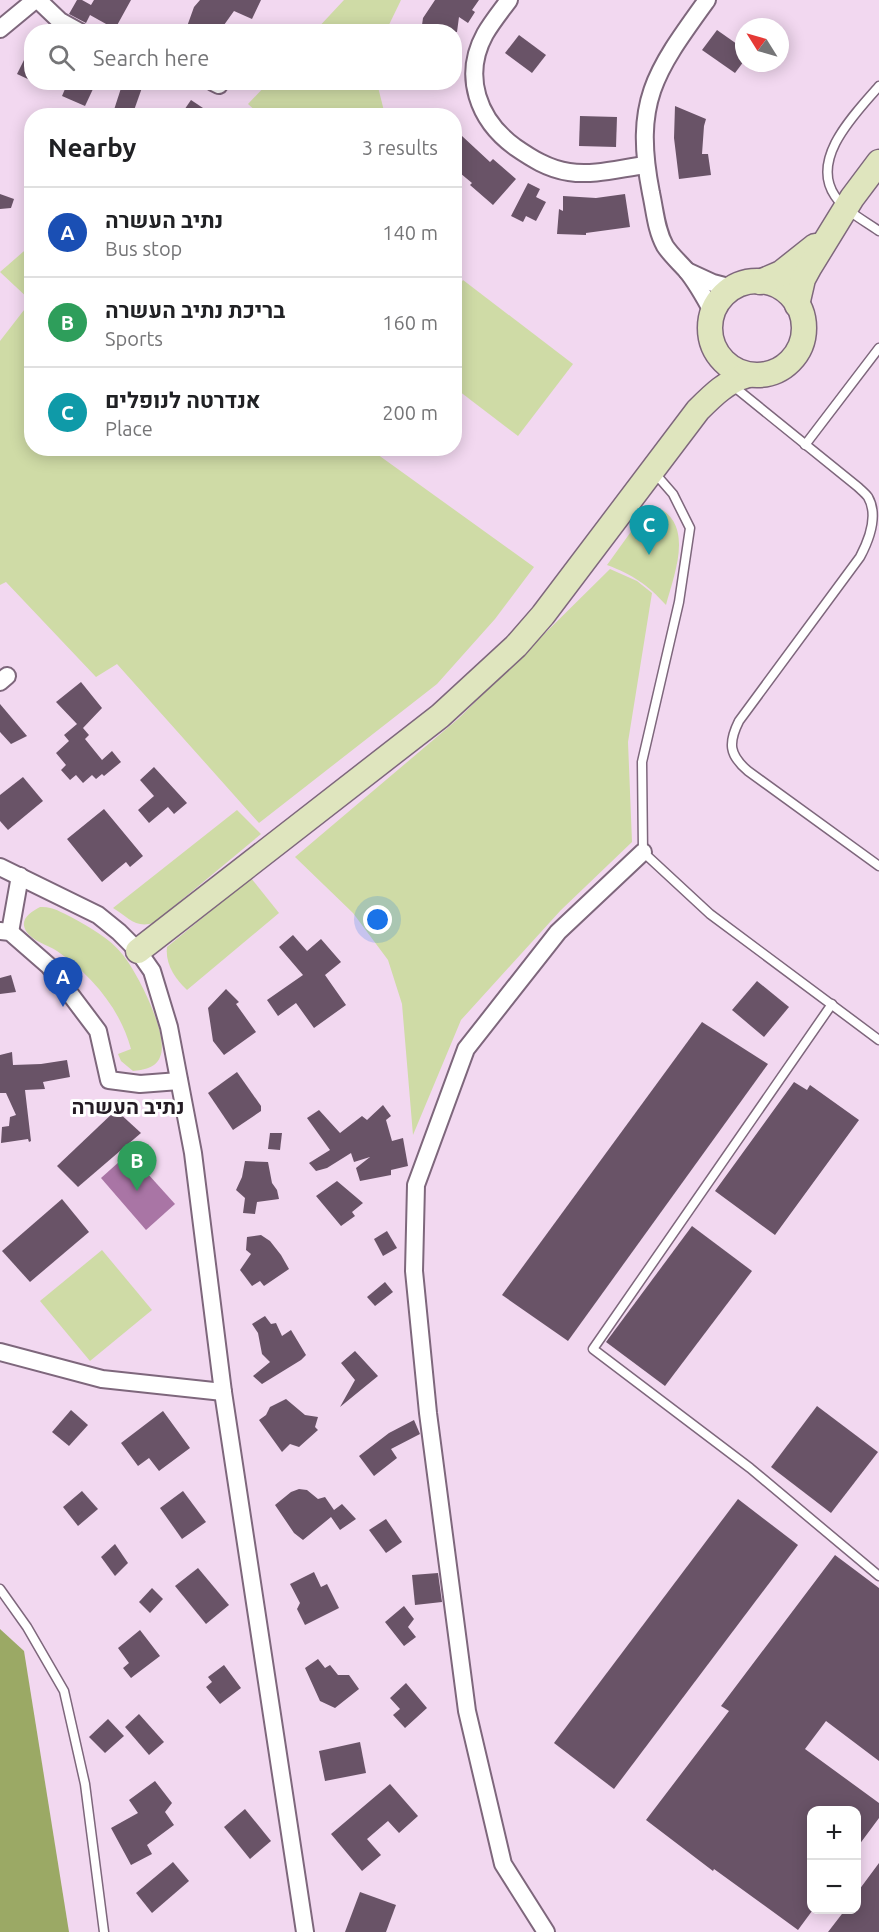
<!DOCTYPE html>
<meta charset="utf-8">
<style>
body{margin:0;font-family:Ubuntu,Heebo,sans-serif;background:#f2f2f2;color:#202124}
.controls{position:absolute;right:18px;bottom:18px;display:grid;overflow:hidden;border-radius:12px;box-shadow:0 3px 15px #0003}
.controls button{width:54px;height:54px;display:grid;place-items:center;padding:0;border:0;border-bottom:2px solid #e0e0e0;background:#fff;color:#202124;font:30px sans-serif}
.compass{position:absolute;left:735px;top:18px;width:54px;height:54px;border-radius:50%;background:#fff;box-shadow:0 3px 15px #0003;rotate:307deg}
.you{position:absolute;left:378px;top:920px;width:21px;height:21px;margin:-15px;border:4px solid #fff;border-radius:50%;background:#1a73e8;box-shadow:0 0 0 9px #1a73e833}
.badge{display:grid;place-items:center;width:39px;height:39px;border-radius:50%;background:#72802e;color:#fff;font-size:20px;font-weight:700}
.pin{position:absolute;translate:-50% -50px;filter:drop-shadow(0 2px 3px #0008)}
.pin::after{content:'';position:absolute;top:32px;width:21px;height:18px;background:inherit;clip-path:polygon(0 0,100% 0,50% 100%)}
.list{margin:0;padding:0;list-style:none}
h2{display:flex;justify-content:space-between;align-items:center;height:78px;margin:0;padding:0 24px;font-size:26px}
h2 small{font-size:20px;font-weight:400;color:#757577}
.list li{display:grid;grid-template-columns:39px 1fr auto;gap:18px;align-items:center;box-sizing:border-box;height:90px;padding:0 24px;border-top:2px solid #e0e0e0}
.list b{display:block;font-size:22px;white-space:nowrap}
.list p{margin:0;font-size:20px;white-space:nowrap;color:#757577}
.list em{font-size:20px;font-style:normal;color:#757577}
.icon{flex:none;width:33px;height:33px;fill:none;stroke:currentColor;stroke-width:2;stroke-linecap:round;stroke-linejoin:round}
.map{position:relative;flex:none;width:879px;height:1932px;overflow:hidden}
.search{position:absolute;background:#fff;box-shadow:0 3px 15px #0003;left:24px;top:24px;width:438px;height:66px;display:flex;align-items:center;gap:15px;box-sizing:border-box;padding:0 21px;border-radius:24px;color:#757577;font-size:22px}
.panel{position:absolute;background:#fff;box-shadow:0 3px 15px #0003;left:24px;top:108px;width:438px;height:348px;border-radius:24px}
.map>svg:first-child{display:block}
.green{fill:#cfdba6}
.forest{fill:#9ba965}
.water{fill:#a975a5}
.building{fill:#695367}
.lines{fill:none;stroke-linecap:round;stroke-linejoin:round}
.lane-casing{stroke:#7e677c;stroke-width:11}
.street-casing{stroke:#7e677c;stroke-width:20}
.secondary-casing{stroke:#7e677c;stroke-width:27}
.lane{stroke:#fff;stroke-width:8}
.street{stroke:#fff;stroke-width:16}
.secondary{stroke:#dfe5be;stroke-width:24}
.labels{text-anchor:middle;stroke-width:6;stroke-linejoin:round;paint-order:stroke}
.quarter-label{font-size:21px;font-weight:bold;fill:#241b24;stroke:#fff}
</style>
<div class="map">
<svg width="879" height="1932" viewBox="0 0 879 1932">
<rect width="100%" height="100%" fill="#f2d8f0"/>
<g class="green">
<path d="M 344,0 L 401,0 L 386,31 L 315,31 Z"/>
<path d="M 268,83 L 377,83 L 385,115 L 260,115 L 248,104 Z"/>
<path d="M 31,245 L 32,301 L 31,301 L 0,272 Z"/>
<path d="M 463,280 L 573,364 L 518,436 L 455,388 L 455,292 Z"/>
<path d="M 31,301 L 32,448 L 370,449 L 534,567 L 495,619 L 437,684 L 259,823 L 117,664 L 96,677 L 6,582 L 0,585 L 0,341 Z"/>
<path d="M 657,507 C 695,525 674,574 666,605 C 647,584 633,575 607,565 L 648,508 Z"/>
<path d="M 610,569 L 637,581 L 652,593 L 628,742 L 632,842 L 561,910 L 461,1020 L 413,1135 L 402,1004 L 388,960 L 353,913 L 295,857 L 458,719 Z"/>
<path d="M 237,810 L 261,834 L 155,922 C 137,930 128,917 113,908 Z"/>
<path d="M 251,878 L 279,913 L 187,990 C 175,979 165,964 167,947 Z"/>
<path d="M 40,907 C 52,906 61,912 71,917 C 89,927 110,938 123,955 C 137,972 170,1036 160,1057 C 156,1068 143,1070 133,1071 L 121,1061 L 118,1054 L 131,1049 C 120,1008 91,975 57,951 C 48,945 32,941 26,931 C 19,919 31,912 40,907 Z"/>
<path d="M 102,1250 L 152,1310 L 90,1361 L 40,1301 Z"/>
</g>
<path class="forest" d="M 0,1629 L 24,1651 L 69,1932 L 0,1932 Z"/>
<path class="water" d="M 129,1153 L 175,1204 L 146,1230 L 101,1178 Z"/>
<g class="building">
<path d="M 77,0 L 82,0 L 91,5 L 94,0 L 131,0 L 115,29 L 90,15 L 86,23 L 69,14 Z"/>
<path d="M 200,0 L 261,0 L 252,19 L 234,11 L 219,32 L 185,32 L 194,7 Z"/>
<path d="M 435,0 L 479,0 L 472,10 L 475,12 L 468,23 L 459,17 L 457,32 L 421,32 L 423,18 Z"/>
<path d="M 717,30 L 744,49 L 744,61 L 735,73 L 702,50 Z"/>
<path d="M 519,35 L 546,55 L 532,73 L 505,53 Z"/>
<path d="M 32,44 L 32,81 L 17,74 Z"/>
<path d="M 68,82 L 78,82 L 93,89 L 85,106 L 62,96 Z"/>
<path d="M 123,82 L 144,82 L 132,116 L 112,116 Z"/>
<path d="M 191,100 L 215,116 L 180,116 Z"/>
<path d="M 675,106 L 706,119 L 704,126 L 702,154 L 708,154 L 711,175 L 679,179 L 674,138 Z"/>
<path d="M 580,116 L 617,117 L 616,147 L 579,146 Z"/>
<path d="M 462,136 L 490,162 L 493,159 L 516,179 L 493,205 L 470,185 L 472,183 L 454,168 L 454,144 Z"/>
<path d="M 528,183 L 540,189 L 536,197 L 546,202 L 536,221 L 526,216 L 523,222 L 511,216 Z"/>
<path d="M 0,194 L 14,199 L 11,208 L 0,209 Z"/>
<path d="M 625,194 L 630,227 L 586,233 L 586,235 L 557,234 L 559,209 L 563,211 L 563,196 L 596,198 Z"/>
<path d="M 81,682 L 102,708 L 83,728 L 89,735 L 85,739 L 102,760 L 112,751 L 121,762 L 104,776 L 102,774 L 96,779 L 92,775 L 83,783 L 76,775 L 70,780 L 61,770 L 66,765 L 56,753 L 69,741 L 64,735 L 77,724 L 56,702 Z"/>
<path d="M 0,704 L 27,736 L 11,744 L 0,732 Z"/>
<path d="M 154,767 L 187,803 L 174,814 L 168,807 L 149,823 L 138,810 L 154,796 L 140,780 Z"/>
<path d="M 23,777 L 43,801 L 8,830 L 0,821 L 0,795 Z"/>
<path d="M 104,809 L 143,856 L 130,867 L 126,862 L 102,882 L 67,839 Z"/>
<path d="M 293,935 L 307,951 L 321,939 L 341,962 L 325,975 L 346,1005 L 314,1028 L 296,1003 L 278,1016 L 267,1000 L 303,975 L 279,947 Z"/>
<path d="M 11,975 L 16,992 L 0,994 L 0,978 Z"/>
<path d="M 757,981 L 789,1007 L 764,1037 L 732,1010 Z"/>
<path d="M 226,989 L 239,1002 L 236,1004 L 256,1032 L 224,1055 L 213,1041 L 208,1008 Z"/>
<path d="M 702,1022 L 768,1064 L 568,1341 L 502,1295 Z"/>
<path d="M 12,1052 L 13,1065 L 41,1064 L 67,1060 L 70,1077 L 43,1082 L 45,1089 L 25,1090 L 31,1141 L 29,1142 L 28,1139 L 1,1143 L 2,1127 L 9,1126 L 10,1117 L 16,1115 L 6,1093 L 0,1093 L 0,1055 Z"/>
<path d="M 237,1072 L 261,1106 L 261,1111 L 233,1130 L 208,1093 Z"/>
<path d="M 794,1082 L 807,1090 L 810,1085 L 859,1120 L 775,1235 L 715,1191 Z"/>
<path d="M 383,1105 L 391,1116 L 386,1120 L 392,1141 L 403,1138 L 408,1166 L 391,1170 L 391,1175 L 360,1181 L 356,1168 L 370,1157 L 354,1162 L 351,1153 L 327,1168 L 316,1171 L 309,1163 L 330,1150 L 307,1118 L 319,1110 L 340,1133 L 362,1116 L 367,1120 Z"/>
<path d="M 116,1110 L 141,1133 L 78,1187 L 57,1166 Z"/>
<path d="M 270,1133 L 282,1133 L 280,1150 L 268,1149 Z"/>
<path d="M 245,1161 L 268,1162 L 272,1183 L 277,1190 L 279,1199 L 257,1202 L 255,1214 L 243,1213 L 245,1198 L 236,1190 L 242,1177 Z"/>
<path d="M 337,1181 L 363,1203 L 352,1212 L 355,1216 L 341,1226 L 316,1196 Z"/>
<path d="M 62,1199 L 89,1232 L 30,1282 L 2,1251 Z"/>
<path d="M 692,1226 L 752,1271 L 665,1386 L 606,1342 Z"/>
<path d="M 387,1231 L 397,1248 L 383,1256 L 374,1239 Z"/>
<path d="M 261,1235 L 270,1241 L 281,1255 L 289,1269 L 264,1286 L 260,1281 L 252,1286 L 240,1270 L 251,1254 L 246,1250 L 247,1237 Z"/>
<path d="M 385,1282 L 393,1292 L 375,1306 L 367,1297 Z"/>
<path d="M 265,1316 L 271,1324 L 276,1323 L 282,1336 L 291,1330 L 306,1355 L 301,1360 L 262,1384 L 253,1376 L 270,1362 L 262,1354 L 258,1333 L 252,1324 Z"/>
<path d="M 355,1351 L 378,1376 L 340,1407 L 355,1380 L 341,1363 Z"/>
<path d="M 286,1399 L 305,1415 L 318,1417 L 315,1427 L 318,1430 L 299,1447 L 290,1444 L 282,1452 L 259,1420 L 266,1415 L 270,1407 Z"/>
<path d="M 817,1406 L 878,1452 L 831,1513 L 771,1467 Z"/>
<path d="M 71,1410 L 88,1425 L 69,1446 L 52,1432 Z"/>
<path d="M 163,1411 L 190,1448 L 159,1471 L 149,1458 L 138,1466 L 121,1443 Z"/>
<path d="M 414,1420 L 420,1434 L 391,1449 L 397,1458 L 374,1476 L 359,1456 L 389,1433 Z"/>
<path d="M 299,1489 L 307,1490 L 318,1499 L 325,1497 L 334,1510 L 342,1504 L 356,1519 L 340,1530 L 331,1517 L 303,1540 L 294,1533 L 275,1505 L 291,1492 Z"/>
<path d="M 82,1491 L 98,1509 L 78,1526 L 63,1507 Z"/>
<path d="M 183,1491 L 206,1522 L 182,1539 L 160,1508 Z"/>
<path d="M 738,1499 L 798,1545 L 614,1789 L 554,1743 Z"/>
<path d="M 386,1519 L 402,1542 L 386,1553 L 369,1530 Z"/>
<path d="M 115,1544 L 128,1563 L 115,1576 L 101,1557 Z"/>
<path d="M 835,1555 L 879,1588 L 879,1761 L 826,1721 L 805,1749 L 879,1803 L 879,1818 L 856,1849 L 856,1810 L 812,1810 L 812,1911 L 798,1930 L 714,1869 L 713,1871 L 646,1820 L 729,1711 L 721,1706 Z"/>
<path d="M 198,1568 L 229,1605 L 206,1624 L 175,1586 Z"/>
<path d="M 314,1572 L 321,1587 L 327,1584 L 339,1608 L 305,1625 L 297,1609 L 300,1603 L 290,1584 Z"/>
<path d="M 438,1573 L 442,1602 L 415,1605 L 412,1575 Z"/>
<path d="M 152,1588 L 163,1599 L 150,1613 L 139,1602 Z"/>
<path d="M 404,1606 L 414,1619 L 408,1627 L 416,1637 L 404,1646 L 385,1622 Z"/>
<path d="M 140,1630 L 160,1656 L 131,1678 L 123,1668 L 129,1663 L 118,1648 Z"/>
<path d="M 318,1659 L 325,1668 L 330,1665 L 338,1675 L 349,1675 L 359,1689 L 335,1708 L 320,1701 L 305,1668 Z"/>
<path d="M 224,1665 L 241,1688 L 220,1704 L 206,1687 L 212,1682 L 208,1677 Z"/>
<path d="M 406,1683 L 427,1708 L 405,1728 L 393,1715 L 400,1709 L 390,1698 Z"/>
<path d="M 139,1714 L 164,1742 L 149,1755 L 125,1727 Z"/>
<path d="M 108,1719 L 124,1736 L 105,1753 L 89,1737 Z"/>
<path d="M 360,1742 L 366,1773 L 325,1781 L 319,1751 Z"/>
<path d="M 155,1781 L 172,1803 L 165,1812 L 174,1825 L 147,1845 L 152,1854 L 131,1865 L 111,1828 L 138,1813 L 129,1800 Z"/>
<path d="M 390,1784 L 418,1816 L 399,1833 L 388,1821 L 367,1839 L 381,1855 L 362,1871 L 331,1834 Z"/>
<path d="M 245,1809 L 271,1841 L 250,1859 L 224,1827 Z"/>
<path d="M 173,1862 L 189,1881 L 152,1913 L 136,1893 Z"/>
<path d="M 879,1863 L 879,1932 L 828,1932 L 845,1910 L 856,1910 L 856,1894 Z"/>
<path d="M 360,1892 L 396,1905 L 386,1932 L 345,1932 Z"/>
</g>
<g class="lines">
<g class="lane-casing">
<g id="lane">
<path d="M 879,86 C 857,112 809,158 835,196 C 845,211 865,221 879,231"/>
<path d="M 732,385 L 858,487 C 861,490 866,494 868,497 C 879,516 869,540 860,557 L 739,721 C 728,743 729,755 748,771 L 879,866"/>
<path d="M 805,445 L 879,348"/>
<path d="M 653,471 L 673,494 L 690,528 L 679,602 L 642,762 L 643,852 L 710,914 L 879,1040"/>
<path d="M 832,1004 L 593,1349 L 750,1468 L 879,1576"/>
<path d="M 0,1589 L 27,1627 L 64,1691 L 85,1784 L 104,1932"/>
</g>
</g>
<g class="street-casing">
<g id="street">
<path d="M 38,0 L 60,21 L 80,32"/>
<path d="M 509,0 C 501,11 492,22 485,34 C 462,76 478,120 515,147 C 531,158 548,169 569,172 C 594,176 621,168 646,165"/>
<path d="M 707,0 C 655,72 633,101 651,193 C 655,211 656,230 665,246 C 671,255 679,262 686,270 C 697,283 705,298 713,313"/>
<path d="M 0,29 L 35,0"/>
<path d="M 213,82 L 219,85"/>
<path d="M 687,271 L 713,283 L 732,288"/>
<path d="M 0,682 L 7,676"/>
<path d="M 0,867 L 98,915 L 119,932 L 138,951 L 152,971 L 169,1027 L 193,1153 L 223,1392 L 305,1932"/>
<path d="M 0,931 L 10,932 L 49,966 L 98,1031 L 109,1080 L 140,1084 L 179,1081"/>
<path d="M 10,932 L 20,876"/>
<path d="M 0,1352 L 102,1379 L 223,1392"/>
<path d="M 546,1932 L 503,1864 L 467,1711 L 428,1413 L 414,1271 L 416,1185 L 466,1049 L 558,932 L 643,852"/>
</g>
</g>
<g class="secondary-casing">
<g id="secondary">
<circle cx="757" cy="328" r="47"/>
<path d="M 760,282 L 781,273 L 815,246"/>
<path d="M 797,305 L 803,279 L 809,268 L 852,198 L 879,162"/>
<path d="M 138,951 L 440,716 L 516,646 L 543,615 L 698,410 C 713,395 727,381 748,375"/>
</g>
</g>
<use href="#lane" class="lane"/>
<use href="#street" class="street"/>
<use href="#secondary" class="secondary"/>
</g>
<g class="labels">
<g class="quarter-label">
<text x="128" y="1114">נתיב העשרה</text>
</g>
</g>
</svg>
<div class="controls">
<button>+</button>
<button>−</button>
</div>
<svg class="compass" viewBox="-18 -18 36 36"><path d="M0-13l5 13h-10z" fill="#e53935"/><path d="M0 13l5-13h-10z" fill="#757577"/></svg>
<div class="you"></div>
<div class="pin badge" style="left:63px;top:1007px;background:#1a4fb4">A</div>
<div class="pin badge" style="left:137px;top:1191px;background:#2e9e5b">B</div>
<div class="pin badge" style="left:649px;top:555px;background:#0f9aa8">C</div>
<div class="search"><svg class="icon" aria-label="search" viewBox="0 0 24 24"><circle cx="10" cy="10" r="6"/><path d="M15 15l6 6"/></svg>Search here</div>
<section class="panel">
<h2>Nearby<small>3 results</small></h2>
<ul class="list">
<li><span class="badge" style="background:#1a4fb4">A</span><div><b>נתיב העשרה</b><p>Bus stop</p></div><em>140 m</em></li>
<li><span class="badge" style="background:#2e9e5b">B</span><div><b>בריכת נתיב העשרה</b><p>Sports</p></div><em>160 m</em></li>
<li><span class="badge" style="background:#0f9aa8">C</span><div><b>אנדרטה לנופלים</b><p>Place</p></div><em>200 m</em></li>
</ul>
</section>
</div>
